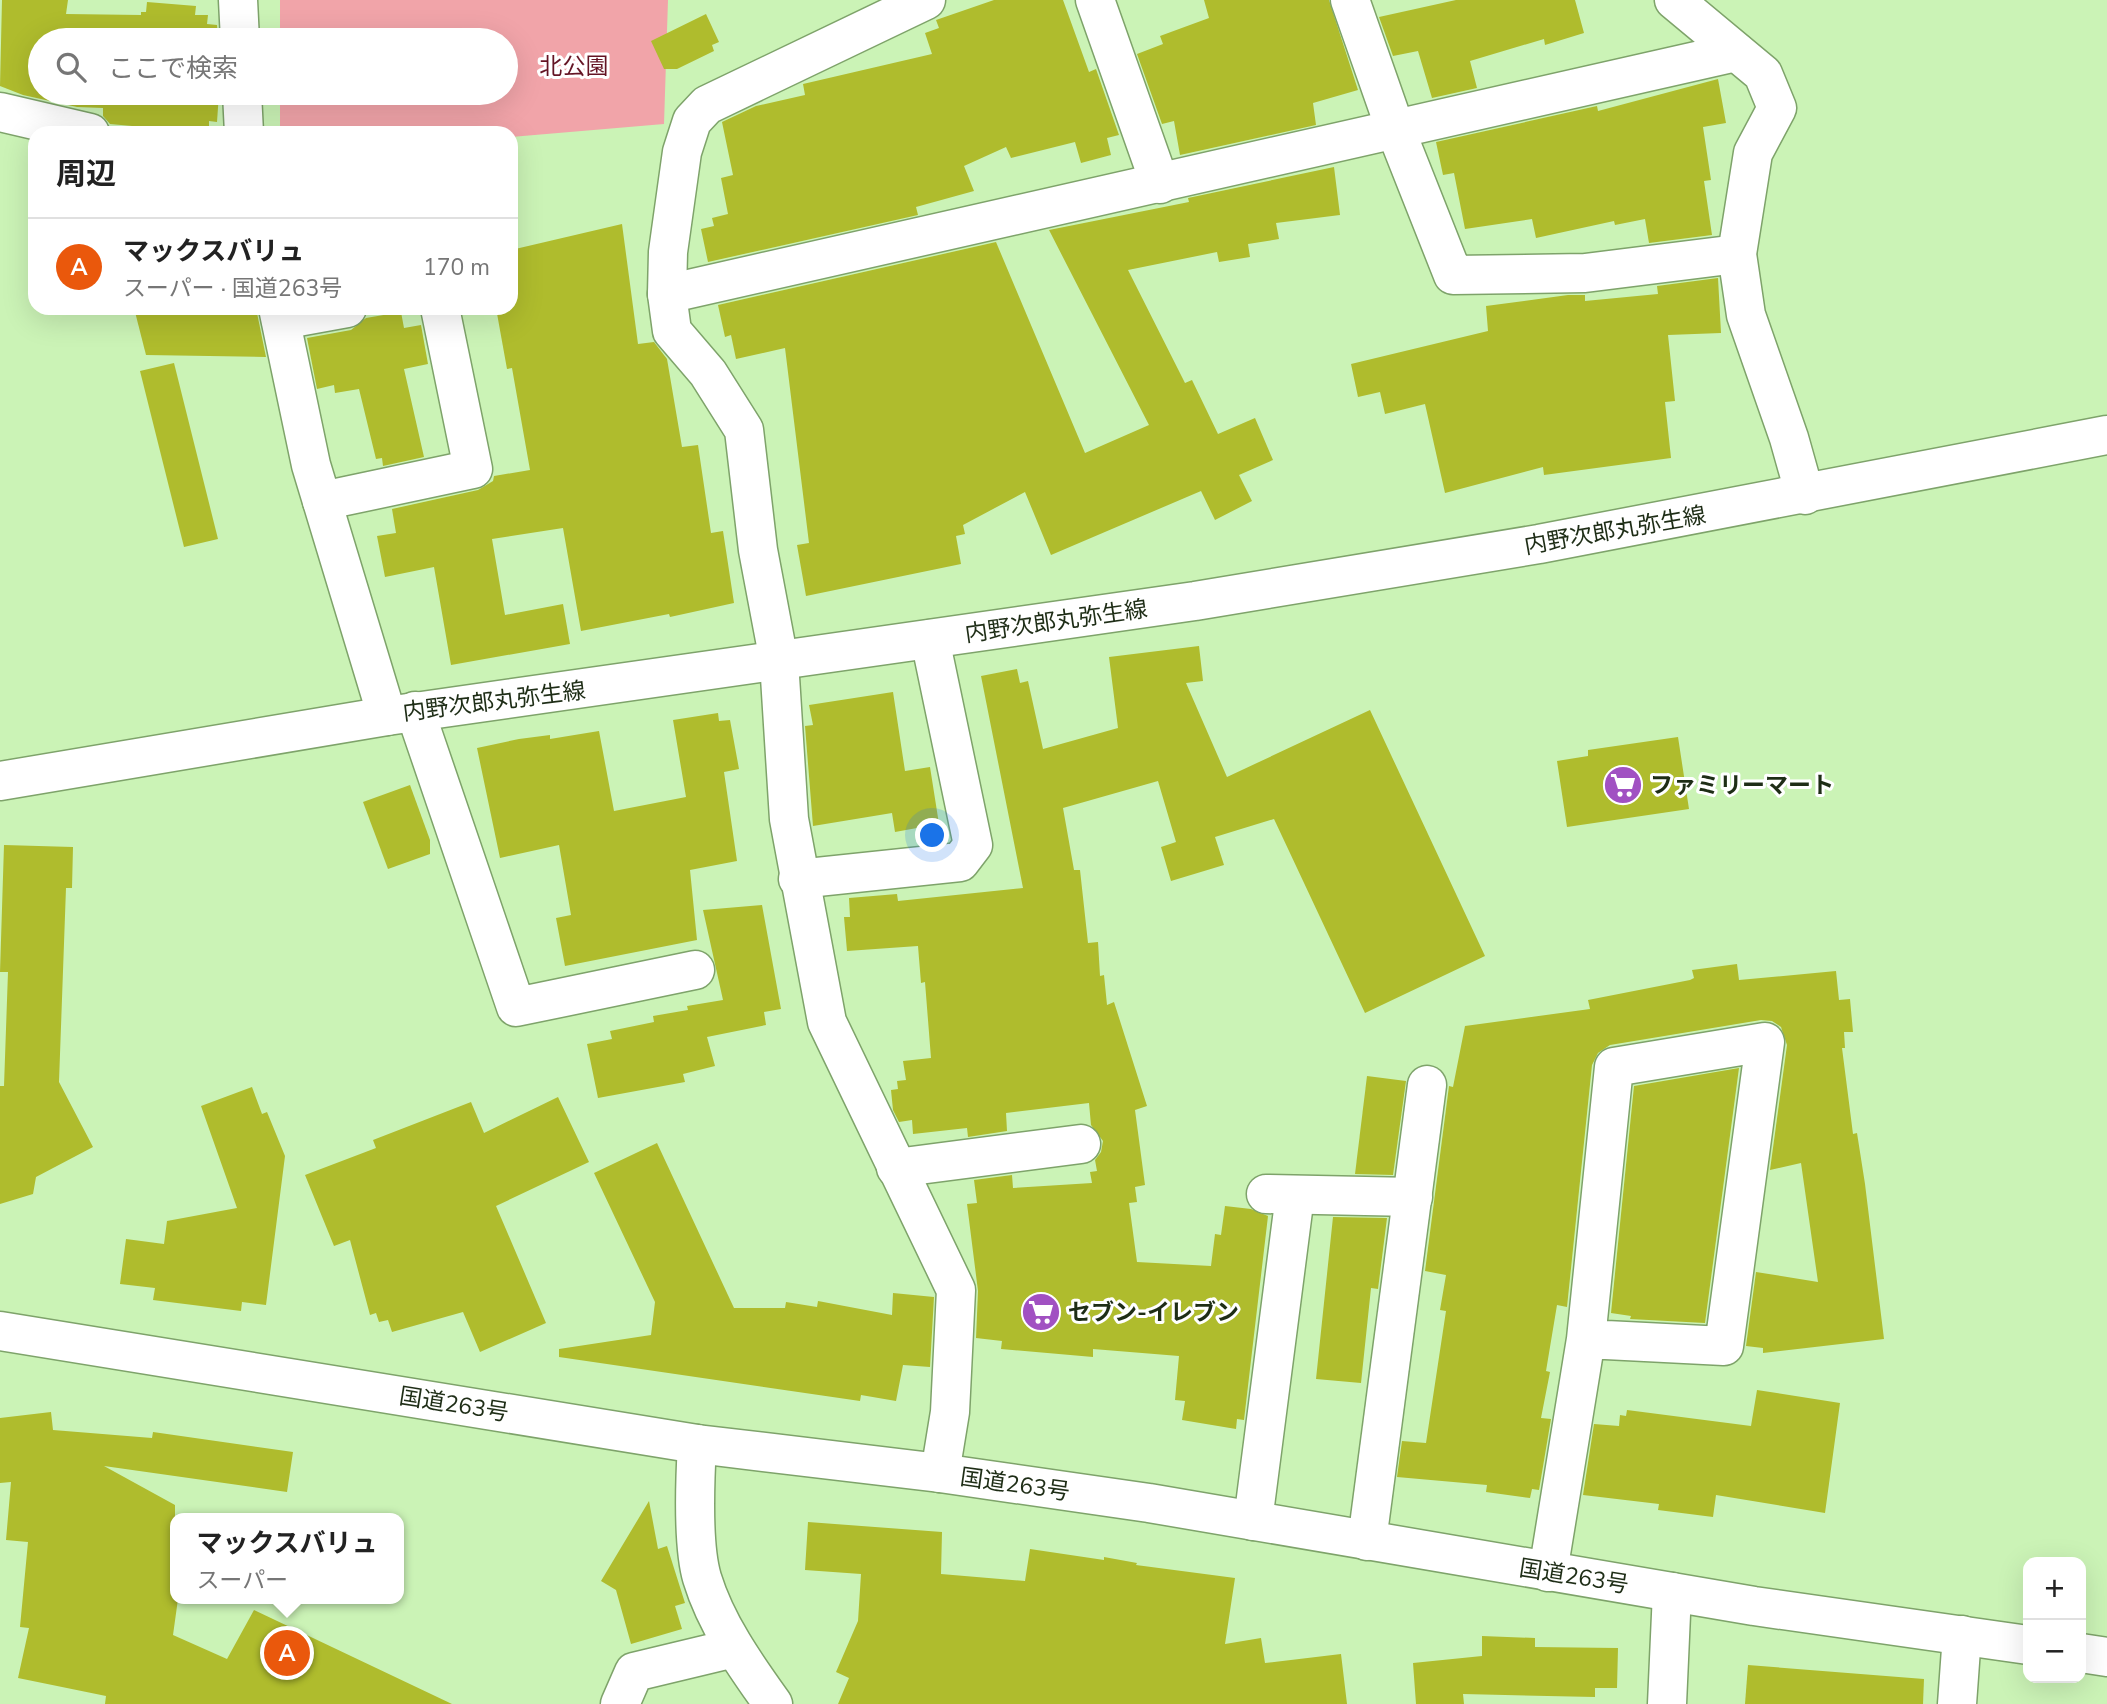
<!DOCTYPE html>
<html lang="ja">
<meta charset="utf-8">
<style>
body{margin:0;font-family:"Nunito Sans","Noto Sans JP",sans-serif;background:#f2f2f2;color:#222}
.controls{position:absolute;right:21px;bottom:21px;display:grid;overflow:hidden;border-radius:14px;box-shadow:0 7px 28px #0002}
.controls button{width:63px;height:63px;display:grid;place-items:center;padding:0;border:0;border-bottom:2px solid #e0e0e0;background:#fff;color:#222;font:35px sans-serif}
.you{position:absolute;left:933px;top:836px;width:24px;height:24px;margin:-18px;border:5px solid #fff;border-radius:50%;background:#1a73e8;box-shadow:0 0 0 10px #1a73e833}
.badge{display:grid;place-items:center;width:46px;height:46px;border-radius:50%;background:#ea580c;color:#fff;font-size:23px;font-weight:700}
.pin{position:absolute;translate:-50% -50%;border:4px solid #fff;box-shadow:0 2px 7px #0006}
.popup{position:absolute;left:170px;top:1513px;width:234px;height:91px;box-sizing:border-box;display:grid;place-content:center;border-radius:14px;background:#fff;filter:drop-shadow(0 2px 5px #0005);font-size:23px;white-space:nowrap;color:#767676}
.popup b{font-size:26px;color:#222}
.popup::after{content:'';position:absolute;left:50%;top:100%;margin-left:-14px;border:14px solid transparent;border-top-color:#fff}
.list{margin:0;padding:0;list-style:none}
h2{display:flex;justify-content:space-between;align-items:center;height:91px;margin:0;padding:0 28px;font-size:30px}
h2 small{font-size:23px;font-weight:400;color:#767676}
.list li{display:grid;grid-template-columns:46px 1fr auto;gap:21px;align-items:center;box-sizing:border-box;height:98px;padding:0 28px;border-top:2px solid #e0e0e0}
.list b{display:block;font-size:26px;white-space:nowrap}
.list p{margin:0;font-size:23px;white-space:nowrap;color:#767676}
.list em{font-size:23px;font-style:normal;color:#767676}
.icon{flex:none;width:38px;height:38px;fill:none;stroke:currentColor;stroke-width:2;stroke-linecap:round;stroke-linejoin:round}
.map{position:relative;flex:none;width:2107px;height:1704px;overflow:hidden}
.search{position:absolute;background:#fff;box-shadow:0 7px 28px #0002;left:28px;top:28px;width:490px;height:77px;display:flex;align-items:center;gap:18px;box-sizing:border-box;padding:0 24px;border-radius:38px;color:#767676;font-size:26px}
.panel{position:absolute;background:#fff;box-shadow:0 7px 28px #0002;left:28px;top:126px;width:490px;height:189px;border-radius:21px}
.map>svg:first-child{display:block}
.green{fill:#f1a4a9}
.building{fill:#afbc2d}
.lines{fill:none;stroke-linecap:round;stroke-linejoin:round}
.minor-casing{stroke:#7ea36a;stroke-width:41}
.secondary-casing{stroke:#7ea36a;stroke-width:41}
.trunk-casing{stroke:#7ea36a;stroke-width:41}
.minor{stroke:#fff;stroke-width:38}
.secondary{stroke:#fff;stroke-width:38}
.trunk{stroke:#fff;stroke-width:38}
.labels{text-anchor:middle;stroke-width:6;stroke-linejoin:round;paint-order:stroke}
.park-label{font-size:23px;fill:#641424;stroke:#fff}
.street-label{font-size:23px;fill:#1e2d16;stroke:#fff}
.poi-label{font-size:23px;font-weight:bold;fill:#1e2d16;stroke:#fff;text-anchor:start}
</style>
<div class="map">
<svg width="2107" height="1704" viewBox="0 0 2107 1704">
<rect width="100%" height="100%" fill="#cbf3b6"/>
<path class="green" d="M 280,0 L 668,0 L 664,124 L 511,137 L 511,133 L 280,133 L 280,93 L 506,93 L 506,40 L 280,40 Z"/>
<g class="building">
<path d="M 2,0 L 68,0 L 66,14 L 141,15 L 141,12 L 146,12 L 147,2 L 196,6 L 195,15 L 208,15 L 207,24 L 217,25 L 218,40 L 40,40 L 40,93 L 219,93 L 217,122 L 209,121 L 209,133 L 110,124 L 103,116 L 103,108 L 77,107 L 23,95 L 0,86 Z"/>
<path d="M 994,0 L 1063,0 L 1089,72 L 1096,69 L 1119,135 L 1107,138 L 1111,155 L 1081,163 L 1075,142 L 1011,158 L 1006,147 L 964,166 L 974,191 L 916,207 L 918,215 L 708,262 L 701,229 L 714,226 L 712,218 L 728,214 L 721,178 L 733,175 L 722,122 L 756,106 L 805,95 L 803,84 L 932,54 L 925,33 L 939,28 L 936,20 Z"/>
<path d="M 1204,0 L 1329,0 L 1358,90 L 1313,103 L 1316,125 L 1180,155 L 1174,121 L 1162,124 L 1137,54 L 1163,44 L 1160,36 L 1209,18 Z"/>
<path d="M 1456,0 L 1575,0 L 1584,33 L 1545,45 L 1544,39 L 1470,61 L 1477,88 L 1432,98 L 1418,51 L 1393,56 L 1379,17 Z"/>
<path d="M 706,14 L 719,42 L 712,45 L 714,51 L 677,69 L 664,69 L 651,41 Z"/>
<path d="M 1718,79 L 1726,123 L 1703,127 L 1711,180 L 1704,181 L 1712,235 L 1649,243 L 1645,219 L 1615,225 L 1614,221 L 1536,238 L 1532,219 L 1465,229 L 1454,173 L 1443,175 L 1436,142 L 1597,106 L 1598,111 Z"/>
<path d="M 1334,167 L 1340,215 L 1276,223 L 1279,239 L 1248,244 L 1250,257 L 1219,262 L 1217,252 L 1128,270 L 1185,383 L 1192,380 L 1218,434 L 1255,418 L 1273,460 L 1239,475 L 1252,501 L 1215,520 L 1201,491 L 1051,555 L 1025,492 L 963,525 L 965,534 L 956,536 L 961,564 L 806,596 L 797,545 L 809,543 L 785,348 L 736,359 L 731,335 L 725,337 L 718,305 L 996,242 L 1085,453 L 1149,425 L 1049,230 L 1189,202 L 1188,198 Z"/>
<path d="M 622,224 L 638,344 L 654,342 L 667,359 L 682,447 L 698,445 L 711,533 L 723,531 L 734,603 L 670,617 L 669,614 L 581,631 L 563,528 L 492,539 L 505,615 L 563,604 L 570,644 L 451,665 L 434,567 L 385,577 L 377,536 L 396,533 L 392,509 L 478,490 L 493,481 L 494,476 L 530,470 L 512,368 L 507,369 L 496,308 L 511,308 L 511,250 Z"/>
<path d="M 1718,278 L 1721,333 L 1668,335 L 1675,401 L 1665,402 L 1671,458 L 1544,475 L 1543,467 L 1445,493 L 1425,404 L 1385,414 L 1380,392 L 1358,397 L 1351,364 L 1488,331 L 1486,306 L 1568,295 L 1585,295 L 1585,301 L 1658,294 L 1657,286 Z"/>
<path d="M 134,308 L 256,308 L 266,357 L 146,355 Z"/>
<path d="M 401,312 L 404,328 L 421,325 L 428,364 L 404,369 L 424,457 L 383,466 L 382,458 L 376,459 L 359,389 L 335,393 L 334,385 L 317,389 L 307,338 L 351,330 L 366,318 Z"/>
<path d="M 174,363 L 218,539 L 184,547 L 140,371 Z"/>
<path d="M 1199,646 L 1203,681 L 1186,683 L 1227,777 L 1370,710 L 1485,956 L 1365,1013 L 1274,819 L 1215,837 L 1224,865 L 1171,881 L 1161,847 L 1176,842 L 1158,781 L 1063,808 L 1074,870 L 1080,870 L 1088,943 L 1098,942 L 1100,976 L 1104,975 L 1107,1005 L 1114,1002 L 1147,1106 L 1135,1110 L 1145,1185 L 1135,1187 L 1137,1202 L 1129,1203 L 1137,1262 L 1211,1266 L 1215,1234 L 1221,1235 L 1225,1206 L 1251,1209 L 1268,1216 L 1244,1420 L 1237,1419 L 1236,1429 L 1182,1420 L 1185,1401 L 1175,1400 L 1179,1356 L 1093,1349 L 1093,1357 L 1001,1349 L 1002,1341 L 976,1338 L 978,1291 L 967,1204 L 977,1203 L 974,1180 L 1012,1175 L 1013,1188 L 1092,1183 L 1090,1172 L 1097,1171 L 1095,1160 L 1101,1152 L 1103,1141 L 1091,1125 L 1089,1103 L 1006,1113 L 1007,1131 L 968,1137 L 967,1128 L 913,1134 L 912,1120 L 899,1122 L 893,1110 L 891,1090 L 898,1089 L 897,1081 L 906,1080 L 903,1061 L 931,1058 L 925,982 L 921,983 L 918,946 L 847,951 L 844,917 L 850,917 L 849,898 L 897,894 L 898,901 L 1023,888 L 981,676 L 1017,669 L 1020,683 L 1028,681 L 1043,749 L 1118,728 L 1109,657 Z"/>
<path d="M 893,692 L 905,771 L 930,767 L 939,824 L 895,832 L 892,813 L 813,826 L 805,726 L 813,725 L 809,705 Z"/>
<path d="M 718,713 L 719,721 L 730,720 L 739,769 L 724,772 L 737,861 L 690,870 L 697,940 L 565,966 L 556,918 L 571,915 L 559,845 L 500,858 L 477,748 L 519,739 L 550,735 L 550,739 L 599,731 L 614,811 L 686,797 L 673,720 Z"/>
<path d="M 1678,737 L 1689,809 L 1567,827 L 1557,761 L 1588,756 L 1588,750 Z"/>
<path d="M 410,785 L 430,840 L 430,854 L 388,869 L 363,802 Z"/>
<path d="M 4,845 L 73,847 L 72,888 L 66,888 L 59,1082 L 93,1147 L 36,1177 L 33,1194 L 0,1204 L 0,1086 L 4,1086 L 8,972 L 0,972 Z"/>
<path d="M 762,905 L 781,1009 L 764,1012 L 766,1025 L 707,1037 L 715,1066 L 683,1074 L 685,1082 L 598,1098 L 587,1044 L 612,1039 L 610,1031 L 654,1022 L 653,1016 L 688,1010 L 687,1006 L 723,1000 L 703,910 Z"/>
<path d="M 1737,964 L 1739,980 L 1836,971 L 1839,1000 L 1850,999 L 1853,1032 L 1844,1032 L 1845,1048 L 1842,1048 L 1853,1134 L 1857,1133 L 1865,1184 L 1884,1339 L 1763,1353 L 1763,1348 L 1746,1346 L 1756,1272 L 1818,1282 L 1801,1163 L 1770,1170 L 1787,1045 L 1781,1027 L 1772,1021 L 1761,1020 L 1610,1045 L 1598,1053 L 1592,1065 L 1567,1307 L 1557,1305 L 1546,1371 L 1550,1372 L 1541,1418 L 1551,1419 L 1539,1490 L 1532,1489 L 1530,1498 L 1486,1492 L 1487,1485 L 1397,1477 L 1402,1441 L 1426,1443 L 1446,1311 L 1440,1310 L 1446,1275 L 1425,1271 L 1449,1086 L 1453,1087 L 1465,1026 L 1590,1009 L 1588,1000 L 1690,980 L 1694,978 L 1692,970 Z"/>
<path d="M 1739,1068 L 1705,1323 L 1630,1319 L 1631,1316 L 1611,1313 L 1634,1086 Z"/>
<path d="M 1367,1076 L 1406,1081 L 1393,1175 L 1355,1174 Z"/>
<path d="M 252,1087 L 262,1114 L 267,1112 L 285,1156 L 266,1305 L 242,1302 L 241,1311 L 153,1300 L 155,1288 L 120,1284 L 126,1239 L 164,1244 L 167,1221 L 237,1208 L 201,1106 Z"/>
<path d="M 558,1097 L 589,1162 L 496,1206 L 546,1323 L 480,1352 L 463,1312 L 392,1332 L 388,1320 L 379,1322 L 376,1313 L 370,1315 L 350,1240 L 334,1246 L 305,1175 L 376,1148 L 373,1140 L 471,1102 L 484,1133 Z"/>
<path d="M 657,1143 L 734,1308 L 785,1308 L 786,1302 L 817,1307 L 818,1301 L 892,1315 L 893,1293 L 934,1297 L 930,1367 L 903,1365 L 896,1401 L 861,1395 L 860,1401 L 559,1357 L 559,1349 L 651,1335 L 655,1302 L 594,1173 Z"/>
<path d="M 1333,1217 L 1387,1218 L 1378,1289 L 1371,1288 L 1361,1383 L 1316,1379 Z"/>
<path d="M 1757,1390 L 1840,1403 L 1825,1513 L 1716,1495 L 1713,1517 L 1658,1510 L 1659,1504 L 1583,1495 L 1594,1424 L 1619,1426 L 1620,1415 L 1626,1416 L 1627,1410 L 1751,1426 Z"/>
<path d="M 51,1412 L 53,1430 L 152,1438 L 153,1432 L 293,1452 L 287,1492 L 104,1466 L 175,1505 L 175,1599 L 178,1599 L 173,1635 L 227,1659 L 254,1610 L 452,1704 L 105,1704 L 106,1696 L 18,1678 L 29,1628 L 20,1627 L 28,1542 L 6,1540 L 11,1482 L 0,1483 L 0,1418 Z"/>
<path d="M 649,1501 L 658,1549 L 667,1546 L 685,1603 L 675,1606 L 682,1629 L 631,1644 L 616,1590 L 601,1581 Z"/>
<path d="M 808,1522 L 942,1532 L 941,1574 L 1025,1581 L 1030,1549 L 1104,1560 L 1104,1557 L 1137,1563 L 1136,1565 L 1235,1578 L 1225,1644 L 1261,1638 L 1265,1663 L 1341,1654 L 1347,1704 L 838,1704 L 849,1678 L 836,1672 L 858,1621 L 861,1574 L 805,1570 Z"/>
<path d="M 1482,1636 L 1535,1638 L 1535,1647 L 1618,1648 L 1617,1688 L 1595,1688 L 1595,1697 L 1463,1694 L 1464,1704 L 1416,1704 L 1413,1663 L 1482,1656 Z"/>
<path d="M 1748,1665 L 1924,1679 L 1923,1704 L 1745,1704 Z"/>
</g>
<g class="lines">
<g class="minor-casing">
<g id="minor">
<path d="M 238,0 L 240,40"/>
<path d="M 926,0 L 707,105 L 692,121 L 682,152 L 668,252 L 667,294 L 672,331 L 708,373 L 744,430 L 758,550 L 779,661 L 789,819 L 827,1022 L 956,1290 L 950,1412 L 940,1473"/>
<path d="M 1095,0 L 1160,184"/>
<path d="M 1350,0 L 1396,131 L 1453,275 L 1585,273 L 1737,254"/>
<path d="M 1674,0 L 1763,74 L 1777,108 L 1753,153 L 1737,254 L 1746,315 L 1789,438 L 1805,495"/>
<path d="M 242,93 L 244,133"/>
<path d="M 0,112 L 90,133"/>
<path d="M 667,294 L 1736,52"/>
<path d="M 278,308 L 311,465 L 387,716"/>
<path d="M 281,320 L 347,308"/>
<path d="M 322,501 L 473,469 L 440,308"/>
<path d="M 415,711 L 516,1007 L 695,970"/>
<path d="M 798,879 L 960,862 L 973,845 L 930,639"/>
<path d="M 896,1168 L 1081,1144"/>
<path d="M 1266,1194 L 1413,1197"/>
<path d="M 697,1444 C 695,1479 692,1544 702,1578 C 716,1624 745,1665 773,1704"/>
<path d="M 1253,1521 L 1295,1195"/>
<path d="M 1367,1541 L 1427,1085"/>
<path d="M 1548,1572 L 1586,1339 L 1614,1067 L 1765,1042 L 1724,1346 L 1586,1339"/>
<path d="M 620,1704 L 634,1672 L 734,1648"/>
<path d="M 1667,1704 L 1672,1592"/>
<path d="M 1957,1704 L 1962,1635"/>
</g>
</g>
<g class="secondary-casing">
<path id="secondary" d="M 0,781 L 387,716 L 1195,601 L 1539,544 L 2107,435"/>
</g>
<g class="trunk-casing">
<g id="trunk">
<path d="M 0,1331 L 697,1444 L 940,1473 L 1149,1503 L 1754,1606 L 2028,1645"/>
<path d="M 2081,1653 L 2107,1657"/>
</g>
</g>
<use href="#minor" class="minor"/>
<use href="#secondary" class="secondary"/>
<use href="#trunk" class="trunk"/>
</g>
<defs>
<g id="supermarket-disc" transform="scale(2.0125)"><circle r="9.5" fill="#a151c2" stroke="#fff"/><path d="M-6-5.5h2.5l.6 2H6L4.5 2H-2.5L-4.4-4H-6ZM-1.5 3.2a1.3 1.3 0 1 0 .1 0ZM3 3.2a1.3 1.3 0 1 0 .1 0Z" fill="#fff"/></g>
</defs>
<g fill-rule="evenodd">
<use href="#supermarket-disc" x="1623" y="785"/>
<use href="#supermarket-disc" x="1041" y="1312"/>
</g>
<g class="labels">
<g class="park-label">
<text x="574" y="74">北公園</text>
</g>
<g class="street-label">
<text transform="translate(1615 530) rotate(-10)" y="8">内野次郎丸弥生線</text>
<text transform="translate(1056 621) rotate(-8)" y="8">内野次郎丸弥生線</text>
<text transform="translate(494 701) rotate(-7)" y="8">内野次郎丸弥生線</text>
<text transform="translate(454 1404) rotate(9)" y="8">国道263号</text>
<text transform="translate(1015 1484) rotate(8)" y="8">国道263号</text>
<text transform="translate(1574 1576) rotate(9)" y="8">国道263号</text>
</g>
<g class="poi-label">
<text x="1650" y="793">ファミリーマート</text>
<text x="1068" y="1320">セブン-イレブン</text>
</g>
</g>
</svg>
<div class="controls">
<button>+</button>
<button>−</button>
</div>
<div class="you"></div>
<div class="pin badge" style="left:287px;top:1653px">A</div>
<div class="popup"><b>マックスバリュ</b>スーパー</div>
<div class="search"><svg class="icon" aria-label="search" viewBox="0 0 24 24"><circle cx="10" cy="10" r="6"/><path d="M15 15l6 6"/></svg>ここで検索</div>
<section class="panel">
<h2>周辺<small></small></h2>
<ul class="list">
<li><span class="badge">A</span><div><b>マックスバリュ</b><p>スーパー · 国道263号</p></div><em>170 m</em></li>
</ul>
</section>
</div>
